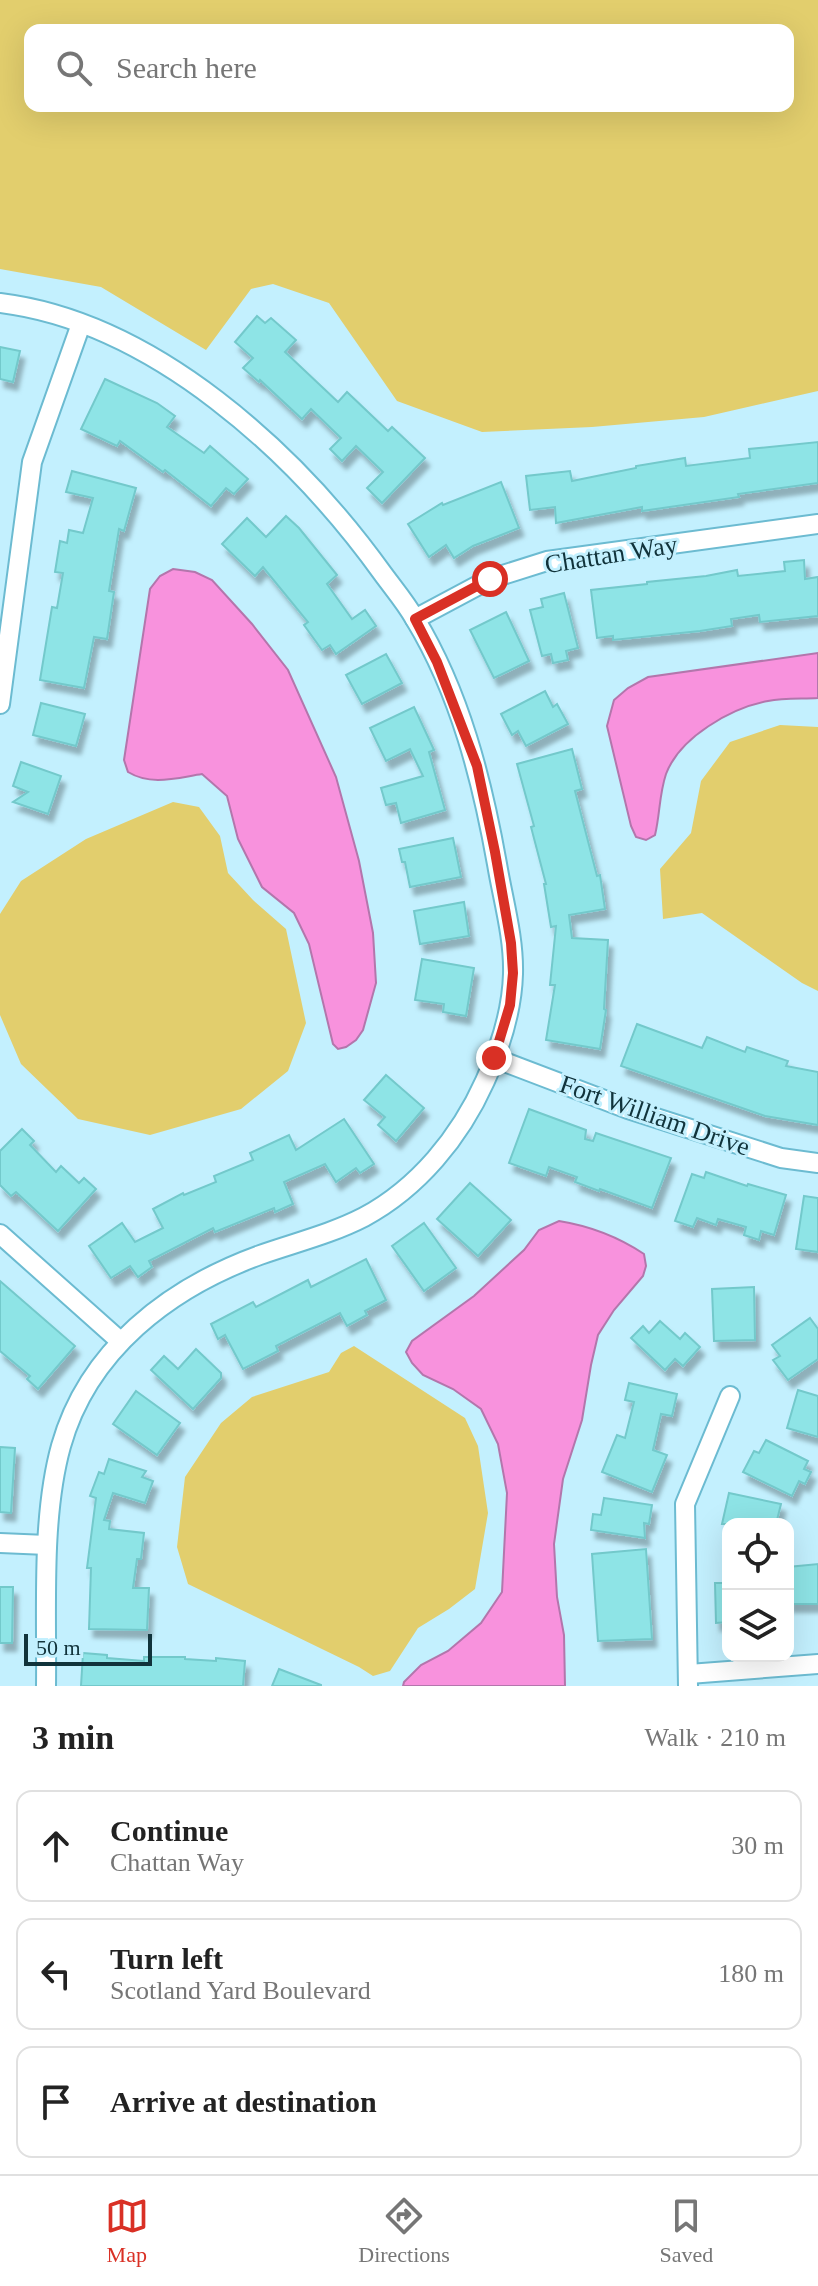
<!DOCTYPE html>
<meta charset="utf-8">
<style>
body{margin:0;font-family:"Times New Roman",serif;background:#f6f6f6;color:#222}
.controls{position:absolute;right:24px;bottom:24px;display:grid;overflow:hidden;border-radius:16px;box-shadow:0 8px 32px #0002}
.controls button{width:72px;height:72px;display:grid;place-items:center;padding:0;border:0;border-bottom:2px solid #e0e0e0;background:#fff;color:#222;font:40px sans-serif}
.scale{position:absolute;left:24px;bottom:20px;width:128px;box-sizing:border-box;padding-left:8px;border:4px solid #11333b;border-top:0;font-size:22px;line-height:28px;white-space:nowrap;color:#11333b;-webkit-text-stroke:6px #c3f0fe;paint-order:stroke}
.stop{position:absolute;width:24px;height:24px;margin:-18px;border:6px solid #d93025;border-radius:50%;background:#fff}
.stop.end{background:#d93025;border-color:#fff;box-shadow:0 2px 8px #0008}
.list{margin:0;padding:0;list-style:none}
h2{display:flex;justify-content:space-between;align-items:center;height:104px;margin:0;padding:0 32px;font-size:34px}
h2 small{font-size:26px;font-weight:400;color:#767676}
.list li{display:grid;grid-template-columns:52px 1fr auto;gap:24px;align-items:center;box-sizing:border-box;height:112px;margin:0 16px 16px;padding:0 16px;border:2px solid #e0e0e0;border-radius:16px}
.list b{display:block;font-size:30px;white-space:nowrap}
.list p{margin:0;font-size:26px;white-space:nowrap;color:#767676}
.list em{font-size:26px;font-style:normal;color:#767676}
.icon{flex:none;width:44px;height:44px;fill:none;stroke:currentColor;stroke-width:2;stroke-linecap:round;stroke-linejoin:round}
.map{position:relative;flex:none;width:818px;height:1686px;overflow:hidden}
.search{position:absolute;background:#fff;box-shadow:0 8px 32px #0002;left:24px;right:24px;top:24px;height:88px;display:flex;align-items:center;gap:20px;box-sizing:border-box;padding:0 28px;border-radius:16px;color:#767676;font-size:30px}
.sheet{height:488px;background:#fff}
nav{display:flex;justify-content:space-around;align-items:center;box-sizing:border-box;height:112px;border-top:2px solid #e0e0e0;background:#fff;font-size:22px;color:#767676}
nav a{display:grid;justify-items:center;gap:4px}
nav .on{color:#d93025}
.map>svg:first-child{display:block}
.green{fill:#e2ce6d;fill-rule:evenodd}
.water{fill:#f892dd;stroke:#b376ac;stroke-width:2}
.building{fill:#8ee4e6;stroke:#73c9cb;stroke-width:2;filter:url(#shadow)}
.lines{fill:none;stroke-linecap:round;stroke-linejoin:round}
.minor-casing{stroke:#6cbbd1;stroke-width:22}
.minor{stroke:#fff;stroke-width:18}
.route{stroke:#d93025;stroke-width:10}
.labels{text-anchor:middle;stroke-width:6;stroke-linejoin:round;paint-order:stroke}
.street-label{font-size:26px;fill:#11333b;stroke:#c3f0fe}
</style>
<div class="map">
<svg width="818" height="1686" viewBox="0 0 818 1686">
<defs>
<filter id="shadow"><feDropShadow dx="4.5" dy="8" stdDeviation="2" flood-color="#0004"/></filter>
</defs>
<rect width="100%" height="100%" fill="#c3f0fe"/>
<g class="green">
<path d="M 0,0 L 818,0 L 818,391 L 704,417 L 592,427 L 482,432 L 397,401 L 329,303 L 273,284 L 251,289 L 206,350 L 101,287 L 0,269 ZM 788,30 L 788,106 L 30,106 L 30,30 Z"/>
<path d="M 780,725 L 818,727 L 818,991 L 802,983 L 702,913 L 663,919 L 660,869 L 691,833 L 701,781 L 730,742 Z"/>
<path d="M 173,802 L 199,807 L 220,836 L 228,873 L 253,900 L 286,929 L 306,1023 L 288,1071 L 241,1109 L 150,1135 L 78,1119 L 21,1064 L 0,1015 L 0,914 L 21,881 L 86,839 Z"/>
<path d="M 354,1346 L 465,1418 L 478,1446 L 488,1513 L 475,1589 L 449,1609 L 418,1628 L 390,1671 L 373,1676 L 359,1667 L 188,1584 L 177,1547 L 185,1477 L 221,1423 L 252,1397 L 329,1372 L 341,1353 Z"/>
</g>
<g class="water">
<path d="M 173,569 L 195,572 L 212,580 L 252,624 L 288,670 L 336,777 L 359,861 L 373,933 L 376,983 L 363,1030 L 356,1040 L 346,1047 L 338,1049 L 333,1044 L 309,944 L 294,913 L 262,887 L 238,839 L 227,796 L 202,774 C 176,778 151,786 128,772 L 124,760 L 150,589 L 160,576 Z"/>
<path d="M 818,653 L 818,698 C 802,699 784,698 768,701 C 731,708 680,737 666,774 C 659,795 660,815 655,835 L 646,840 L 636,837 L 631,826 L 607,726 L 614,700 L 628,688 L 648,677 Z"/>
<path d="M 559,1221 C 590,1226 617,1236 644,1254 L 646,1266 L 643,1276 L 614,1310 L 598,1335 L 591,1365 L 582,1420 L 563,1479 L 554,1544 L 557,1597 L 564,1635 L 565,1686 L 403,1686 L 404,1682 L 421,1665 L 448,1651 L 481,1623 L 502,1592 L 507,1493 L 498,1444 L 481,1409 L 453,1389 L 423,1375 L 412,1363 L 406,1352 L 412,1341 L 474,1296 L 524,1250 L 539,1230 Z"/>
</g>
<g class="building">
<path d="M 257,316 L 265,323 L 271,318 L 296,340 L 285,352 L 338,402 L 347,392 L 388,431 L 392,427 L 425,458 L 382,503 L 367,488 L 383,472 L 356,446 L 342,461 L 330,449 L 341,438 L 311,409 L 302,419 L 260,380 L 259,382 L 243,368 L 253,358 L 235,342 Z"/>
<path d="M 0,347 L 20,351 L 13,382 L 0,379 Z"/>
<path d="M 105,379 L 157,403 L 175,416 L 167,427 L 204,453 L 210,446 L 248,479 L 234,494 L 226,488 L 211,506 L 165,470 L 163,472 L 120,441 L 117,446 L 81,429 Z"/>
<path d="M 818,442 L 818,483 L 738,494 L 739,497 L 642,511 L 642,507 L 556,523 L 555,507 L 530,510 L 526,476 L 570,471 L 572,481 L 636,468 L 636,466 L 685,458 L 686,466 L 750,458 L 749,449 Z"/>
<path d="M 72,471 L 136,488 L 124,531 L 119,529 L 109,591 L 114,592 L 107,639 L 94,637 L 84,688 L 40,680 L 52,607 L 57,608 L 63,573 L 55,572 L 60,541 L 67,543 L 69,530 L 83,533 L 93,498 L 66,492 Z"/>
<path d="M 501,482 L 519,528 L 473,546 L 454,558 L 446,545 L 429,557 L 408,524 L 442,503 L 443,505 Z"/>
<path d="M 286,516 L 299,528 L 337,575 L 327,584 L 352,619 L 365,610 L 376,626 L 336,654 L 330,645 L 322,650 L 304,625 L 308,622 L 263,567 L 255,576 L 222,544 L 247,518 L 266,537 Z"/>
<path d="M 804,560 L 805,579 L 818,577 L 818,616 L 760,622 L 759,615 L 731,619 L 732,626 L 700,631 L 613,640 L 613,636 L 597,638 L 591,590 L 647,584 L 647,582 L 706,576 L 737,570 L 738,576 L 785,571 L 784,562 Z"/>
<path d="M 564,593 L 578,648 L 566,651 L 568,660 L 553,663 L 551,654 L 542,656 L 530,610 L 543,607 L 541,599 Z"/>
<path d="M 506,612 L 529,661 L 494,678 L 470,630 Z"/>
<path d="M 386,654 L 402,683 L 362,704 L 346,675 Z"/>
<path d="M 545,691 L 553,707 L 557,704 L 568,724 L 526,746 L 518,731 L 512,735 L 501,714 Z"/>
<path d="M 41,703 L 85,714 L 76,746 L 33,735 Z"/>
<path d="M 414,707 L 434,750 L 429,752 L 445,810 L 401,823 L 396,803 L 386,805 L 381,788 L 423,776 L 410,749 L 386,761 L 370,728 Z"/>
<path d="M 572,749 L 582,789 L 575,791 L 597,876 L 600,875 L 605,909 L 569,915 L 572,938 L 608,940 L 604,1009 L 606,1010 L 600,1049 L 546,1040 L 555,985 L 550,985 L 556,926 L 551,927 L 544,884 L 546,884 L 531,827 L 534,826 L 517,764 Z"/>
<path d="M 21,762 L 61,776 L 48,814 L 13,802 L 28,792 L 13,786 Z"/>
<path d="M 453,838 L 461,877 L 410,887 L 405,862 L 402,862 L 399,849 Z"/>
<path d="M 464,902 L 469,936 L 420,944 L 414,911 Z"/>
<path d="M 422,959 L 474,968 L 466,1016 L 443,1012 L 444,1004 L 415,1000 Z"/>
<path d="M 637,1024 L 702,1048 L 707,1037 L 745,1052 L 747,1047 L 788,1061 L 786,1066 L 818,1072 L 818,1125 L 765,1116 L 621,1066 Z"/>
<path d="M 386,1075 L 424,1108 L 396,1141 L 378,1125 L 385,1117 L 364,1100 Z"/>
<path d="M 529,1109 L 586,1130 L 585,1139 L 593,1141 L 596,1133 L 671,1158 L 652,1208 L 600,1189 L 599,1191 L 575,1182 L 577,1177 L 549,1167 L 546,1176 L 509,1163 Z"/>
<path d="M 344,1119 L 374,1164 L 360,1173 L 356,1168 L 336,1182 L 325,1164 L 284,1182 L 293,1204 L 275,1212 L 274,1208 L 215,1232 L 213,1228 L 149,1261 L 152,1267 L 138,1277 L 130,1266 L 111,1278 L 89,1246 L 122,1223 L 135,1242 L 163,1228 L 153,1209 L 183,1193 L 184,1195 L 216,1182 L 214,1176 L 253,1160 L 250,1153 L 289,1135 L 296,1150 Z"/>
<path d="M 22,1129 L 34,1141 L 30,1145 L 56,1172 L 61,1166 L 79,1183 L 84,1178 L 96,1189 L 58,1231 L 16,1192 L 11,1196 L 0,1185 L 0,1151 Z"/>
<path d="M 706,1172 L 747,1186 L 748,1184 L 786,1195 L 774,1235 L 761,1231 L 759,1240 L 744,1235 L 746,1227 L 718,1219 L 716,1225 L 697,1218 L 693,1227 L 675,1221 L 692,1174 L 704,1178 Z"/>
<path d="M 470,1183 L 511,1220 L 478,1256 L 437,1219 Z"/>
<path d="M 804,1196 L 818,1198 L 818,1252 L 796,1249 Z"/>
<path d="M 424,1223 L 456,1268 L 424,1291 L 392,1246 Z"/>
<path d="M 366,1259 L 386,1300 L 365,1311 L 367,1315 L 347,1326 L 340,1313 L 276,1346 L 278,1351 L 243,1369 L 225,1335 L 218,1339 L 211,1324 L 253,1302 L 256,1307 L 308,1280 L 311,1287 Z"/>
<path d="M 0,1281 L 75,1346 L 38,1389 L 27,1379 L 30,1376 L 0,1351 Z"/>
<path d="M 754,1287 L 755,1340 L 714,1341 L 712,1289 Z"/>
<path d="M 810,1318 L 818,1329 L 818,1359 L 788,1380 L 773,1360 L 780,1356 L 772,1345 Z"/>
<path d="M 660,1321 L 680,1339 L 685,1333 L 700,1347 L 683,1366 L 675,1359 L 665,1370 L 631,1338 L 643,1326 L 649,1333 Z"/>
<path d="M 196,1349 L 221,1373 L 221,1378 L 193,1409 L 151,1370 L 164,1356 L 178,1369 Z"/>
<path d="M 629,1383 L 677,1394 L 672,1416 L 661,1414 L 653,1450 L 667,1455 L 652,1492 L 602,1472 L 617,1435 L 625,1438 L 634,1402 L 625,1400 Z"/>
<path d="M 798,1390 L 818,1396 L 818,1437 L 787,1428 Z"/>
<path d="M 136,1391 L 180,1423 L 157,1455 L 113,1424 Z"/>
<path d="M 766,1440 L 808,1461 L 804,1469 L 811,1472 L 805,1484 L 799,1481 L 792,1496 L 743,1472 L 754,1451 L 759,1453 Z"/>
<path d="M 0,1447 L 15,1448 L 11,1513 L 0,1512 Z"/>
<path d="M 109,1459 L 146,1471 L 142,1477 L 153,1481 L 145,1503 L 113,1493 L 104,1520 L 110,1521 L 109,1529 L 144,1533 L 141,1559 L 137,1559 L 133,1588 L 149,1588 L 147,1630 L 89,1629 L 91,1568 L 87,1568 L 96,1498 L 90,1496 L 99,1472 L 104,1474 Z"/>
<path d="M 729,1493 L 781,1504 L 776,1524 L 722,1524 Z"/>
<path d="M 604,1498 L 652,1505 L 649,1524 L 644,1523 L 645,1538 L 591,1530 L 593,1514 L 601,1515 Z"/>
<path d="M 646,1549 L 652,1639 L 598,1641 L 592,1554 Z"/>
<path d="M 818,1564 L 818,1604 L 788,1604 L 788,1567 Z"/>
<path d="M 715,1583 L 728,1583 L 728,1622 L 716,1623 Z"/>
<path d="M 0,1587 L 13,1587 L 12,1643 L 0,1643 Z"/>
<path d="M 83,1653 L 107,1655 L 107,1658 L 144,1661 L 144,1657 L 185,1657 L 185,1659 L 216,1661 L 216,1658 L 245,1661 L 243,1686 L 81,1686 Z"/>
<path d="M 279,1669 L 321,1685 L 321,1686 L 272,1686 Z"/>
</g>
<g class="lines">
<g class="minor-casing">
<g id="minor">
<path d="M 0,303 C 154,322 296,453 383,574 C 394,589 406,603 415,619 C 460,693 482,780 497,864 C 503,900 514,937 513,974 C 512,1010 500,1048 485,1081 C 460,1137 418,1188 364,1217 C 331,1234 294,1243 260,1255 C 169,1288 88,1350 61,1446 C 41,1518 47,1611 46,1686"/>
<path d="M 415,619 L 490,579 L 547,561 L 818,524"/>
<path d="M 0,704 L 32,462 L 81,324"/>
<path d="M 494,1058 L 628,1109 L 781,1158 L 818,1163"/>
<path d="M 0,1234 L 120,1341"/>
<path d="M 0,1543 L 47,1545"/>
<path d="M 689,1674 L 818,1664"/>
<path d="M 688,1686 L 685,1504 L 730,1396"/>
</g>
</g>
<use href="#minor" class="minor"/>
</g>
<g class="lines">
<path class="route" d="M 490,579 L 415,619 L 437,662 L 477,766 L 495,852 L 511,943 L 513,973 L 510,1005 L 494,1058"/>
</g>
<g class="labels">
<g class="street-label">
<text transform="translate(611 554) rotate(-9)" y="9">Chattan Way</text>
<text transform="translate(655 1115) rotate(19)" y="9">Fort William Drive</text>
</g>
</g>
</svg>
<div class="controls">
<button><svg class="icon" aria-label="locate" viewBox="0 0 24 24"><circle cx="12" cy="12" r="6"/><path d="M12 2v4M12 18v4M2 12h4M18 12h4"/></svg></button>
<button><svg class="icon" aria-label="layers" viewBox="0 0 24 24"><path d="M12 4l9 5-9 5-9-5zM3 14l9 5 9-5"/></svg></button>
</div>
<div class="scale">50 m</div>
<div class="stop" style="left:490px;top:579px"></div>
<div class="stop end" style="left:494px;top:1058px"></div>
<div class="search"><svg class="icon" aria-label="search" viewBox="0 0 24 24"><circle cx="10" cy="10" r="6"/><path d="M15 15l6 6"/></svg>Search here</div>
</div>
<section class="sheet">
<h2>3 min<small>Walk · 210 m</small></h2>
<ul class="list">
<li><svg class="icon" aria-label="ahead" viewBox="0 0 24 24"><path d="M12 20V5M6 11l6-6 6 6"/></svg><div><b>Continue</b><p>Chattan Way</p></div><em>30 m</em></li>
<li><svg class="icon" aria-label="left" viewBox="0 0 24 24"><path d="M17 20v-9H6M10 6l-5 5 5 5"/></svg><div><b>Turn left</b><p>Scotland Yard Boulevard</p></div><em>180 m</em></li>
<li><svg class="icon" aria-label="arrive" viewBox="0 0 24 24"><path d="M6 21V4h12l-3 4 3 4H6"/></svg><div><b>Arrive at destination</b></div></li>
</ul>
</section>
<nav>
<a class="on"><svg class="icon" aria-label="map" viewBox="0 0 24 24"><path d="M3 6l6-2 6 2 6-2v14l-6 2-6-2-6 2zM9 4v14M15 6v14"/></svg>Map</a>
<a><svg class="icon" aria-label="directions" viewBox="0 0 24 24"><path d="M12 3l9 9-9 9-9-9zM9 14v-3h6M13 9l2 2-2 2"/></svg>Directions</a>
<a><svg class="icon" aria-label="saved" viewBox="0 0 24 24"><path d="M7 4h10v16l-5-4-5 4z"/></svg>Saved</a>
</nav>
